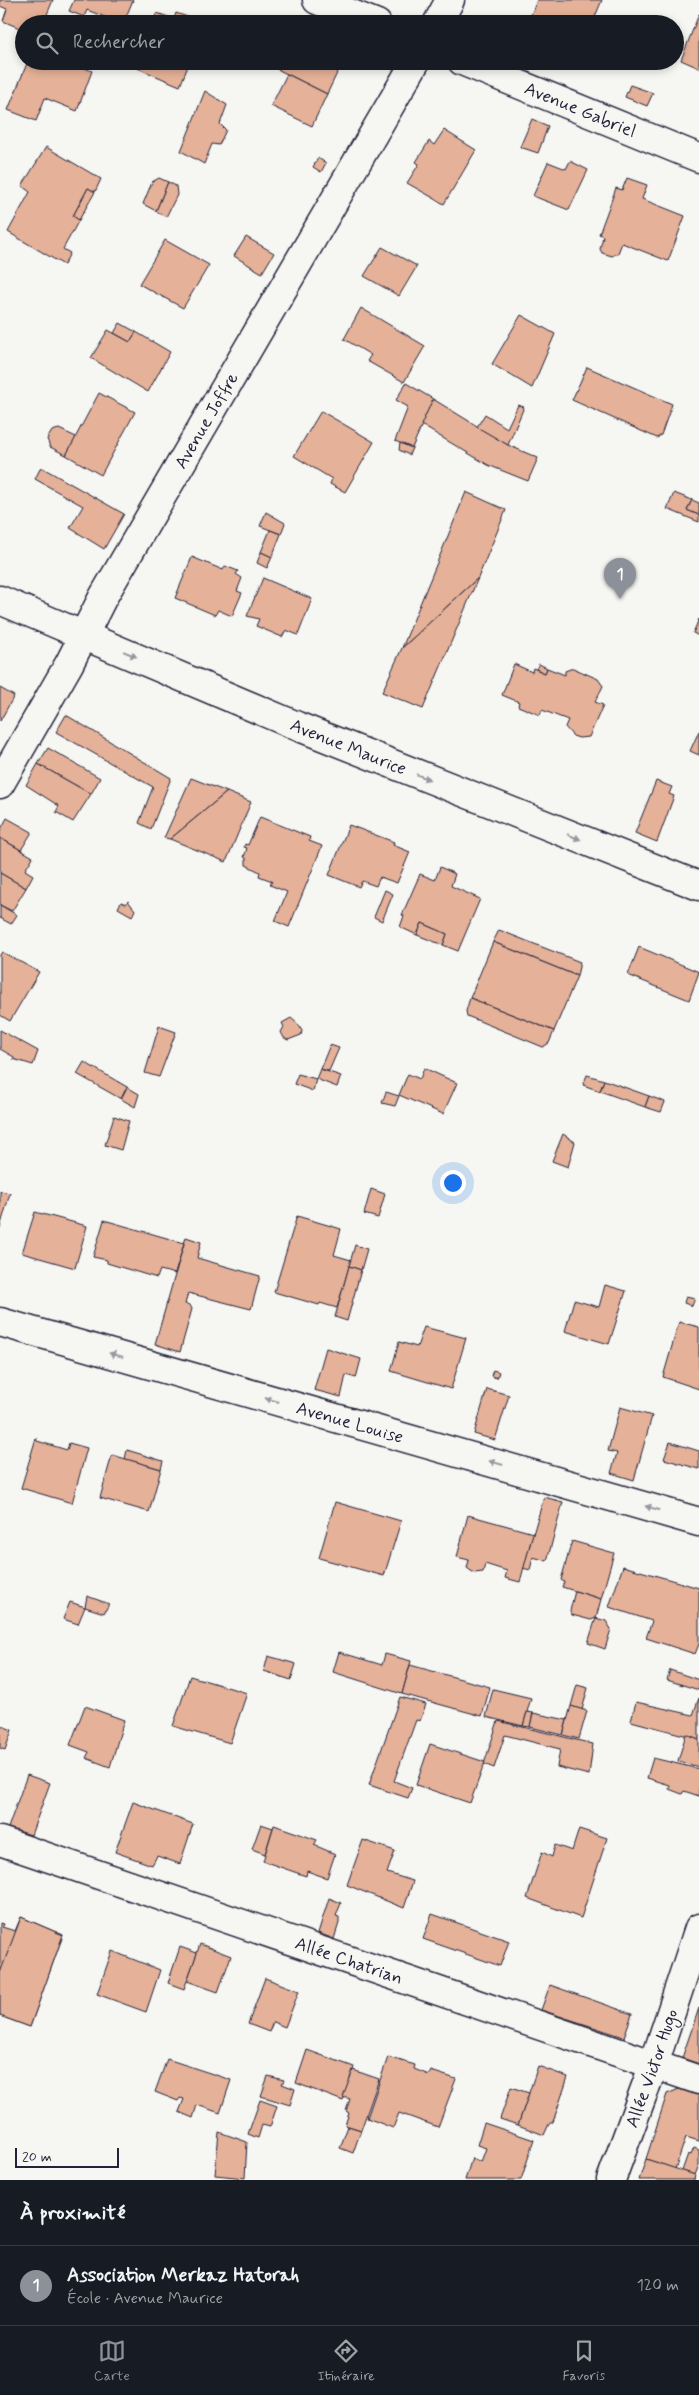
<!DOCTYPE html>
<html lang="fr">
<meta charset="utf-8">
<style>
body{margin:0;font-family:Mynerve,sans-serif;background:#20242c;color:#f1f3f6}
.scale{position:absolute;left:15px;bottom:12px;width:104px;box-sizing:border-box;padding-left:5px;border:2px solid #22223b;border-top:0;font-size:14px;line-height:18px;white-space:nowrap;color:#22223b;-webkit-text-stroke:4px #f6f6f2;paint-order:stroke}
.you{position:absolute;left:452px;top:1182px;width:18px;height:18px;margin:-12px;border:4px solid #fff;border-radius:50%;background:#1a73e8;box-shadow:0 0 0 8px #1a73e833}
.badge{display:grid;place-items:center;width:32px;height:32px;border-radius:50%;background:#8c9099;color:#fff;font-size:16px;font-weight:700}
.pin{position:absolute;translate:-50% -41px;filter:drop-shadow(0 1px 2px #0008)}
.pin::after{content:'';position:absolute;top:26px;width:18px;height:15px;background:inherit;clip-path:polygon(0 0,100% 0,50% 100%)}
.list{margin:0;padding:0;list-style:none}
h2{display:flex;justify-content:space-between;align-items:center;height:65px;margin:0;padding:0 20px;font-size:21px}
h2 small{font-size:16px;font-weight:400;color:#9ea1a6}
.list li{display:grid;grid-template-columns:32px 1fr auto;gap:15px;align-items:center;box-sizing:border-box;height:80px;padding:0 20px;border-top:1px solid #363941}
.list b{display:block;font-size:19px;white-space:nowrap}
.list p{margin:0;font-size:16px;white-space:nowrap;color:#9ea1a6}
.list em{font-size:16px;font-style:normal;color:#9ea1a6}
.icon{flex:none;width:28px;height:28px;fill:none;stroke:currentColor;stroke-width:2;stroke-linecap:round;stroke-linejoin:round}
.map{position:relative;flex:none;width:699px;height:2180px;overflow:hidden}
.search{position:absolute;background:#171b24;box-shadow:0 2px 8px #0003;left:15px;right:15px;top:15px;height:55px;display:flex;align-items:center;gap:12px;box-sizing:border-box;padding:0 18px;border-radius:28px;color:#9ea1a6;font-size:19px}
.sheet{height:145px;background:#171b24}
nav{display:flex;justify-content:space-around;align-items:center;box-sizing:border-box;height:70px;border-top:1px solid #363941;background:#171b24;font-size:14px;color:#9ea1a6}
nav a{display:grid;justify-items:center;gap:2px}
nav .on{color:#8c9099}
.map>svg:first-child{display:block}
.building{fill:#e5b198;stroke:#22223b}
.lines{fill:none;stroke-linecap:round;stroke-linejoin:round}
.minor-casing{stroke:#22223b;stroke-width:31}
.tertiary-casing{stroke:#22223b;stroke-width:31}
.minor{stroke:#f6f6f2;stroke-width:28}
.tertiary{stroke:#f6f6f2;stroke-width:28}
.oneway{fill:#9797a0}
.labels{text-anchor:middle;stroke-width:5;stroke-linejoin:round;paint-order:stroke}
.street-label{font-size:18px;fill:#22223b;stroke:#f6f6f2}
</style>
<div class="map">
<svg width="699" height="2180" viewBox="0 0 699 2180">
<rect width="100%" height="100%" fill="#f6f6f2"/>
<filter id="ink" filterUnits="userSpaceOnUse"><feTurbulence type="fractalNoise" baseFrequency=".02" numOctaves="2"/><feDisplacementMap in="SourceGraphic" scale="10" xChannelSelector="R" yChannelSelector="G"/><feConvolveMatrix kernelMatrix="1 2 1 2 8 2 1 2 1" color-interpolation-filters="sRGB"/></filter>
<g filter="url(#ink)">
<g class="building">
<path d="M 0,0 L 53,0 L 43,24 L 24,24 L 24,30 L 3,21 L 7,9 L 0,6 Z"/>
<path d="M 74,0 L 133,0 L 123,24 L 87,10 L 84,17 L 69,11 Z"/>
<path d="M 537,0 L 602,0 L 592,24 L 552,24 L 531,15 Z"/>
<path d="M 157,13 L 174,19 L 176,13 L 199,21 L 198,24 L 147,24 L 150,17 L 154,18 Z"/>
<path d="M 699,14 L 699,68 L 681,60 Z"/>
<path d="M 28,61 L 68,61 L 92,71 L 77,111 L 45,98 L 36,121 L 8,110 Z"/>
<path d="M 137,61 L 190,61 L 180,86 L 135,67 Z"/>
<path d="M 261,61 L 324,61 L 339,69 L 327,94 Z"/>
<path d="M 287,74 L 327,94 L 312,126 L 271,106 Z"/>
<path d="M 630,85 L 653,93 L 647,106 L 625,97 Z"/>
<path d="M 205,91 L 227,105 L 220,124 L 226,130 L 219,145 L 212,144 L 204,164 L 181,151 Z"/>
<path d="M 532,119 L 548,126 L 538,153 L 520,147 Z"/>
<path d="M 444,130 L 476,150 L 444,204 L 407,183 L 419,164 L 416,162 L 429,141 L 434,145 Z"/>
<path d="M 46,147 L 101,179 L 95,192 L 88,188 L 73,216 L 79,220 L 63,249 L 70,253 L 64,265 L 8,232 L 30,192 L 22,186 Z"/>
<path d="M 318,158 L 326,163 L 321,172 L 313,167 Z"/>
<path d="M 570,161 L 588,170 L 569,210 L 533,196 L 548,162 L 566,169 Z"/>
<path d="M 159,178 L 168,182 L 156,211 L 143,204 L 152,182 Z"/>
<path d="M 627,178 L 647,185 L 642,199 L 685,216 L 668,261 L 622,243 L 618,253 L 612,256 L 602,253 L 600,249 L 603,236 L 599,234 L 616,188 L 622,190 Z"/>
<path d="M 168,182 L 176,186 L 177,195 L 166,217 L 156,211 Z"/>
<path d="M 88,188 L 95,192 L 79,220 L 73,216 Z"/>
<path d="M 246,237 L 274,253 L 262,273 L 234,256 Z"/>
<path d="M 165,240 L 209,265 L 183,308 L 139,284 Z"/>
<path d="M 382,247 L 417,266 L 399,296 L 364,276 Z"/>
<path d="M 361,308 L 425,346 L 404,382 L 367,361 L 371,355 L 344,339 Z"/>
<path d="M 521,315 L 555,334 L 532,388 L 492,364 Z"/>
<path d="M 120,323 L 136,332 L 130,342 L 114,333 Z"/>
<path d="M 108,330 L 130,342 L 136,332 L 170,352 L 148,392 L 91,358 Z"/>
<path d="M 587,367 L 672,404 L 661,435 L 657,438 L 572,400 Z"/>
<path d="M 406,383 L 433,399 L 412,448 L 395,441 L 408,407 L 396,400 Z"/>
<path d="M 99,393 L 135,412 L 101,475 L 66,455 Z"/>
<path d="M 433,399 L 508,445 L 538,458 L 528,481 L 488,465 L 421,425 Z"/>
<path d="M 518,405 L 524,407 L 508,445 L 477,427 L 485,414 L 507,428 Z"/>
<path d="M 321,411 L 374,442 L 345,492 L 330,484 L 332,479 L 294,456 Z"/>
<path d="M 59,429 L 76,437 L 66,455 L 50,447 L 47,439 L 52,431 Z"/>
<path d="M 400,443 L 412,448 L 409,455 L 399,450 Z"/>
<path d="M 41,467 L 124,514 L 104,549 L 70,528 L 83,506 L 35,479 Z"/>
<path d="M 466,492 L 506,510 L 478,578 L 402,648 Z"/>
<path d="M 674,493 L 692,500 L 687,510 L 699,515 L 699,522 L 667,509 Z"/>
<path d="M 692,500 L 699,503 L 699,515 L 687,510 Z"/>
<path d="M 266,512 L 285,523 L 281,534 L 260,526 Z"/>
<path d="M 270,530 L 281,534 L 272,557 L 261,552 Z"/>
<path d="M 261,552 L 272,557 L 267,568 L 257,563 Z"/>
<path d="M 192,557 L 223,570 L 225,566 L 238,571 L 236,574 L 242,578 L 237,591 L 242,593 L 232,616 L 218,610 L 215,615 L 175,598 Z"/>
<path d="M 263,578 L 312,599 L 298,635 L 286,630 L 282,637 L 256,626 L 259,619 L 247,616 Z"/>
<path d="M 478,578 L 423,709 L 382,692 L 402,648 Z"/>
<path d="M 699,619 L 699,636 L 693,633 Z"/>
<path d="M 514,664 L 532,672 L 533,668 L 545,673 L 547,668 L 565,675 L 565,671 L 573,668 L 598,679 L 603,686 L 595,702 L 603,705 L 589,737 L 579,738 L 573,736 L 565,727 L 568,720 L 542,710 L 540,715 L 518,706 L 519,702 L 502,695 Z"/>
<path d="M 539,664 L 547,668 L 545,673 L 536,669 Z"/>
<path d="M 0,688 L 14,696 L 0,721 Z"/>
<path d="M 66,715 L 171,778 L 151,829 L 139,823 L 153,787 L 56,732 Z"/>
<path d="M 699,731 L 699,755 L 690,751 Z"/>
<path d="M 48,748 L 100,778 L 91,794 L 38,764 Z"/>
<path d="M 38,764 L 91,794 L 73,822 L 56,812 L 59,806 L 26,785 Z"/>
<path d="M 191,778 L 227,792 L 170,839 L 164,838 Z"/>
<path d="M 656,781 L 672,787 L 669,794 L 674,796 L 657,842 L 635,833 Z"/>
<path d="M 227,792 L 251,802 L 226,862 L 170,839 Z"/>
<path d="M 260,817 L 310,837 L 309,841 L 322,846 L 289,927 L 275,921 L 287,892 L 270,885 L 272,881 L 259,876 L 260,872 L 246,865 L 246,858 L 244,857 L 247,848 L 244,847 L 245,844 L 248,845 Z"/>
<path d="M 7,818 L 32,832 L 21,850 L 0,838 L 0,831 Z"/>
<path d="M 349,825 L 394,842 L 393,845 L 410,852 L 397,883 L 380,877 L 376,886 L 362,881 L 359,887 L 329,875 Z"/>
<path d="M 0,838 L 33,857 L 25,870 L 33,875 L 26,888 L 0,873 Z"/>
<path d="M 440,867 L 455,874 L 451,886 L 480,899 L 458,951 L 443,945 L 447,934 L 422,923 L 417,935 L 400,927 L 404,916 L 402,915 L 420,874 L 435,880 Z"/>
<path d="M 0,873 L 26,888 L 12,911 L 0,905 Z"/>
<path d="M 385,890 L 393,894 L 382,921 L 374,917 Z"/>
<path d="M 128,901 L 135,910 L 132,916 L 118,908 L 121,902 L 126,904 Z"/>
<path d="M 0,905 L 17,915 L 11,924 L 0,918 Z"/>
<path d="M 422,923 L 447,934 L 443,945 L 417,935 Z"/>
<path d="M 499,930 L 580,962 L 577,976 L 493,942 Z"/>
<path d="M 493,942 L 577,976 L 554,1031 L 470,998 Z"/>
<path d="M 639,947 L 699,972 L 689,1000 L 628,975 Z"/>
<path d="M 2,952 L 39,972 L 10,1021 L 0,1015 L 0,955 Z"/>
<path d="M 470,998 L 554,1031 L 549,1043 L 543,1047 L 467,1016 L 466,1011 Z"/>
<path d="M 291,1018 L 299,1025 L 302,1031 L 301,1035 L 288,1040 L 284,1038 L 281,1032 L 284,1027 L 282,1023 Z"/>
<path d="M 159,1026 L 176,1032 L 159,1077 L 145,1073 Z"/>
<path d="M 0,1030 L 38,1051 L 33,1065 L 13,1059 L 14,1057 L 0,1049 Z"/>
<path d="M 330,1045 L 339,1048 L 329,1071 L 320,1069 Z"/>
<path d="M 84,1062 L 127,1087 L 121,1099 L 77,1074 Z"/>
<path d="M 424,1068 L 457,1083 L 443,1114 L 399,1095 L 408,1074 L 420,1079 Z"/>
<path d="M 320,1069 L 341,1076 L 337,1087 L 316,1079 Z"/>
<path d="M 298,1074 L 316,1079 L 313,1091 L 294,1084 Z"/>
<path d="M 587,1075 L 604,1080 L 600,1091 L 583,1085 Z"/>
<path d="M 604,1080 L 649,1096 L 645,1107 L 600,1091 Z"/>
<path d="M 127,1087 L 139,1094 L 135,1107 L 121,1099 Z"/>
<path d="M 386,1092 L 399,1096 L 395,1106 L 382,1103 Z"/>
<path d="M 649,1096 L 665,1102 L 661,1112 L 645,1107 Z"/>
<path d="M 114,1116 L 129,1121 L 121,1150 L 105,1145 Z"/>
<path d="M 563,1134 L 575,1142 L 568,1167 L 552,1161 Z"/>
<path d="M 371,1189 L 385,1194 L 378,1218 L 364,1214 Z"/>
<path d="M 0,1191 L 10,1193 L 0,1228 Z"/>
<path d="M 35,1212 L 87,1226 L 75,1268 L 22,1253 Z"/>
<path d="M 297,1216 L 341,1229 L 334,1255 L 351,1260 L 337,1308 L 320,1303 L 319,1305 L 274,1292 Z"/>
<path d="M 104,1220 L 184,1243 L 175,1274 L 160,1270 L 157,1278 L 107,1263 L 107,1260 L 93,1257 Z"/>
<path d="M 186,1237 L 201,1242 L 197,1258 L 260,1276 L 251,1309 L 188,1293 L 185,1304 L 190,1305 L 192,1309 L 180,1352 L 155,1344 Z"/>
<path d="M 355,1245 L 367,1249 L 361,1270 L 349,1266 Z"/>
<path d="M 349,1266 L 361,1270 L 347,1321 L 335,1317 Z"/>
<path d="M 605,1285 L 626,1291 L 609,1344 L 565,1331 L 574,1300 L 599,1307 Z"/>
<path d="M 686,1296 L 695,1298 L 692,1306 L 684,1303 Z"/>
<path d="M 679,1322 L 699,1327 L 699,1389 L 663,1377 Z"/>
<path d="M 424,1327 L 466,1338 L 451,1389 L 391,1371 L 399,1342 L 417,1347 Z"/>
<path d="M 326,1348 L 361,1359 L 356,1378 L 346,1375 L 341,1397 L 314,1390 Z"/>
<path d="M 493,1370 L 499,1372 L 497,1378 L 491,1376 Z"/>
<path d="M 487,1389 L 509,1395 L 495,1440 L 474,1434 Z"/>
<path d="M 620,1407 L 652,1416 L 634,1480 L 611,1473 L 617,1453 L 608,1451 Z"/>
<path d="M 36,1438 L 37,1441 L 67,1450 L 69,1443 L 87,1448 L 72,1503 L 21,1488 Z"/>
<path d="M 670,1442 L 699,1451 L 699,1469 L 664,1459 Z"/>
<path d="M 127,1450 L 163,1461 L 161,1469 L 125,1459 Z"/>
<path d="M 112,1455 L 161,1469 L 149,1512 L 100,1498 Z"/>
<path d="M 544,1497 L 563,1502 L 547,1561 L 533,1557 L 530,1570 L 523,1568 Z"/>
<path d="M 335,1502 L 401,1521 L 384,1576 L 319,1558 Z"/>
<path d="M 468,1515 L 533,1533 L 520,1582 L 505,1578 L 507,1571 L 485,1564 L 483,1572 L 474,1573 L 467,1568 L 469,1560 L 457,1557 Z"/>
<path d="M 572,1541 L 614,1553 L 601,1599 L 562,1587 L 564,1582 L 561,1580 Z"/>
<path d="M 623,1566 L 699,1588 L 699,1644 L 695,1654 L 646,1638 L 652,1621 L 609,1607 Z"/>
<path d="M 575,1591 L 601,1599 L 596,1618 L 591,1620 L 572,1615 L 570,1611 Z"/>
<path d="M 87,1596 L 109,1604 L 104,1613 L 85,1607 Z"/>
<path d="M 70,1602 L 85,1607 L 78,1624 L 63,1619 Z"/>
<path d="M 596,1618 L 606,1621 L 611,1629 L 605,1649 L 588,1643 Z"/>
<path d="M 339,1652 L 382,1665 L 385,1654 L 411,1661 L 402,1694 L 333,1672 Z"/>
<path d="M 268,1656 L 296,1664 L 291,1680 L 264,1671 Z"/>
<path d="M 410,1665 L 490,1687 L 482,1716 L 402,1694 Z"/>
<path d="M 670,1670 L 699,1680 L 699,1690 L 667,1680 Z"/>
<path d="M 190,1676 L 247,1693 L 230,1743 L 173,1726 Z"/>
<path d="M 577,1685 L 588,1688 L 582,1710 L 571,1706 Z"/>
<path d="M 493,1689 L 531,1698 L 523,1726 L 486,1717 Z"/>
<path d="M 400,1697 L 426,1704 L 420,1721 L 416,1720 L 394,1781 L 412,1788 L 408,1798 L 369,1785 Z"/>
<path d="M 699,1698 L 699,1739 L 631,1721 L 636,1702 L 693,1715 Z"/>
<path d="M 85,1706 L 124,1720 L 110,1767 L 86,1758 L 89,1752 L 70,1745 Z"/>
<path d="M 571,1706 L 587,1711 L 579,1739 L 563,1735 Z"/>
<path d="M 527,1712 L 533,1713 L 530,1727 L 523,1726 Z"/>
<path d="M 533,1713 L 567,1720 L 563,1735 L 530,1727 Z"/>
<path d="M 498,1721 L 593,1744 L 589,1775 L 557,1767 L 560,1749 L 505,1735 L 494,1768 L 484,1764 Z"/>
<path d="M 0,1725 L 12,1730 L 5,1750 L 0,1748 Z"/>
<path d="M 686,1734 L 699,1739 L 699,1767 L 678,1761 Z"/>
<path d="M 430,1744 L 485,1762 L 470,1803 L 416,1785 Z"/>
<path d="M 653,1758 L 699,1769 L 699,1796 L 684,1791 L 682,1794 L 669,1789 L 670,1785 L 647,1778 Z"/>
<path d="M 27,1775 L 50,1783 L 31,1835 L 8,1828 Z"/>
<path d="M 133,1802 L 193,1824 L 180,1864 L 157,1856 L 152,1865 L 115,1852 Z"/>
<path d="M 261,1824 L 273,1828 L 265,1854 L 252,1849 Z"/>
<path d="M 274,1825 L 317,1840 L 314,1845 L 335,1854 L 327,1878 L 307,1871 L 306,1876 L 263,1861 Z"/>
<path d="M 579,1829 L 607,1838 L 581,1918 L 527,1898 L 542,1852 L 552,1857 L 555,1845 L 572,1851 Z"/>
<path d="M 363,1840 L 395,1851 L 387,1873 L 413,1881 L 404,1908 L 347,1885 Z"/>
<path d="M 329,1898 L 341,1903 L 336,1916 L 339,1917 L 339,1923 L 334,1939 L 318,1933 Z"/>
<path d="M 432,1914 L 509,1941 L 500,1966 L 423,1939 Z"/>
<path d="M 21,1917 L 63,1935 L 30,2027 L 0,2016 L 0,1923 L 3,1924 L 2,1927 L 15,1931 Z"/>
<path d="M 21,1917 L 63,1935 L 30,2027 L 0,2016 L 0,1973 Z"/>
<path d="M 200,1944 L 231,1956 L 218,1992 L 187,1981 Z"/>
<path d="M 180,1947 L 197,1953 L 184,1989 L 168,1983 Z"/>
<path d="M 112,1951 L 160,1970 L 146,2012 L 97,1994 Z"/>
<path d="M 265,1978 L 299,1991 L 285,2027 L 273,2022 L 269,2032 L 248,2024 Z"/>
<path d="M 550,1985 L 632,2014 L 624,2037 L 541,2010 Z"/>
<path d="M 699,2008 L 699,2064 L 682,2058 Z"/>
<path d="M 307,2050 L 354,2067 L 343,2101 L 296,2083 Z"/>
<path d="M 388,2057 L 415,2065 L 414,2069 L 429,2075 L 431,2071 L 456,2079 L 438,2127 L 399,2113 L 393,2128 L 367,2118 Z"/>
<path d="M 167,2059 L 231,2080 L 220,2113 L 197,2105 L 193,2118 L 179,2112 L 184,2099 L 180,2098 L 178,2101 L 155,2092 Z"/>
<path d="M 538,2066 L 568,2077 L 553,2122 L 549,2124 L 544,2135 L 518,2125 Z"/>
<path d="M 353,2070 L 379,2079 L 361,2130 L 345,2125 L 349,2113 L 346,2111 L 350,2099 L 343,2097 Z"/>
<path d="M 268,2076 L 284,2080 L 282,2084 L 295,2089 L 290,2105 L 261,2096 Z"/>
<path d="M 511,2087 L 529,2093 L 518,2125 L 500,2119 Z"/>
<path d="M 679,2089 L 699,2095 L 699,2141 L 686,2137 L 675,2169 L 646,2159 L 667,2094 Z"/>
<path d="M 260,2100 L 277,2106 L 270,2127 L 262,2125 L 258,2138 L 248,2134 Z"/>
<path d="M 484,2123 L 534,2140 L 521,2180 L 465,2180 L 472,2158 L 481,2162 L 486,2148 L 477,2145 Z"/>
<path d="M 348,2126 L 361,2130 L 353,2153 L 340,2148 Z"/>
<path d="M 219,2132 L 247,2142 L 245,2178 L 215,2175 Z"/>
<path d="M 694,2148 L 699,2150 L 699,2165 L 695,2175 L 682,2171 L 688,2154 L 691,2155 Z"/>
<path d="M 646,2159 L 695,2175 L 694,2180 L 639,2180 Z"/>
</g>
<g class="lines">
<g class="minor-casing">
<g id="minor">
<path d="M 317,0 L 377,24"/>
<path d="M 437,24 L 450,0"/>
<path id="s1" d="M 462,61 L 699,158"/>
<path id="s2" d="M 0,600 L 297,726 L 699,886"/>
<path id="s3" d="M 0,784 L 69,664 L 103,597 L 416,61"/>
<path id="s4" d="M 0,1322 L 699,1522"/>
<path id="s5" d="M 0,1841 L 699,2080"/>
</g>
</g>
<g class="tertiary-casing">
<g id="tertiary">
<path id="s6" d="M 611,2180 L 654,2064 L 699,1928"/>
</g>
</g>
<use href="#minor" class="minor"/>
<use href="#tertiary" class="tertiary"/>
</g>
<defs><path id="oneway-solid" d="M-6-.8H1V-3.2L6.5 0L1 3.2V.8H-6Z" transform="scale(1.25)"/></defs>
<g class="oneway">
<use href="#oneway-solid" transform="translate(130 654) rotate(23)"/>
<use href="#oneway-solid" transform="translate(423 777) rotate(22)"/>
<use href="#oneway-solid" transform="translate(574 837) rotate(22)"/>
<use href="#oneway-solid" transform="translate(116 1355) rotate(-164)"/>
<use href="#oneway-solid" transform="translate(272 1400) rotate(-164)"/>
<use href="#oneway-solid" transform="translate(496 1463) rotate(-164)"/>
<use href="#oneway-solid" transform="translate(652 1508) rotate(-164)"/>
</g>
</g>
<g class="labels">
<g class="street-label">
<text dy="6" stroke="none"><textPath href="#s1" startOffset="128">Avenue Gabriel</textPath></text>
<text dy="6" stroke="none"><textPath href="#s3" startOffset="418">Avenue Joffre</textPath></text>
<text dy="6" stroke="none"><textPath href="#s2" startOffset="378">Avenue Maurice</textPath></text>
<text dy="6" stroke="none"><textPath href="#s4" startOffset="364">Avenue Louise</textPath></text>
<text dy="6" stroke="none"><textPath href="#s5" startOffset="369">Allée Chatrian</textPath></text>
<text dy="6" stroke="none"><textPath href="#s6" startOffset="119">Allée Victor Hugo</textPath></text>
</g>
</g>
</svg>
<div class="scale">20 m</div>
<div class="you"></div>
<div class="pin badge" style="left:620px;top:599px">1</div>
<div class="search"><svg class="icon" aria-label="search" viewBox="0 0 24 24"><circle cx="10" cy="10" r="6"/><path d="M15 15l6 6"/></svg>Rechercher</div>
</div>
<section class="sheet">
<h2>À proximité<small></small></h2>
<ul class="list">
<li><span class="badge">1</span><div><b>Association Merkaz Hatorah</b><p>École · Avenue Maurice</p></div><em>120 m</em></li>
</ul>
</section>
<nav>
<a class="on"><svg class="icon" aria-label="map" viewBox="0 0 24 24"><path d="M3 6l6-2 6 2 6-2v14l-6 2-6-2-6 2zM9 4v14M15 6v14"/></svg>Carte</a>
<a><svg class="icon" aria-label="directions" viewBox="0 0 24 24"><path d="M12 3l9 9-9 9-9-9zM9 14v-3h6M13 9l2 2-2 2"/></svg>Itinéraire</a>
<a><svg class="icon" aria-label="saved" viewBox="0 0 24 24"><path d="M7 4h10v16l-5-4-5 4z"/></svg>Favoris</a>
</nav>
